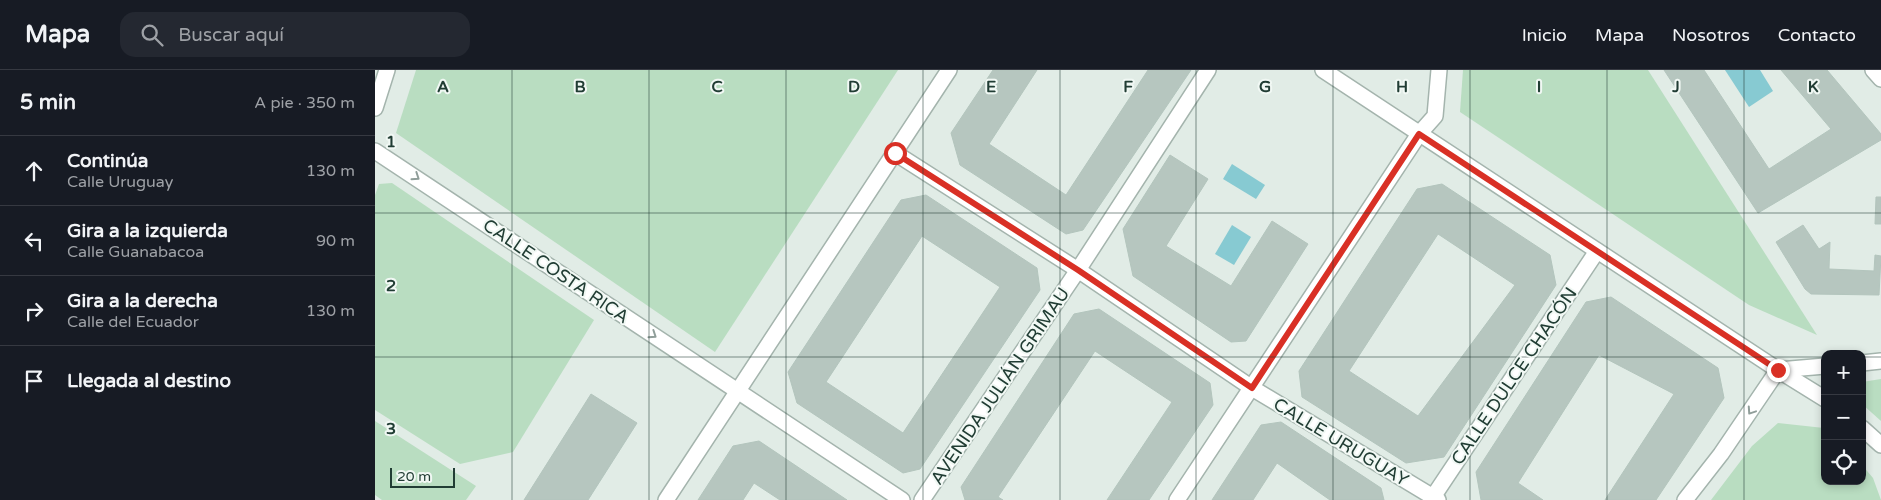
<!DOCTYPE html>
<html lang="es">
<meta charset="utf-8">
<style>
body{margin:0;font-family:"Varela Round",sans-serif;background:#242831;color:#f1f3f6}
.controls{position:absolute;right:15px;bottom:15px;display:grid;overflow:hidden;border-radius:10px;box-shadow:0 2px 8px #0003}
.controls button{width:45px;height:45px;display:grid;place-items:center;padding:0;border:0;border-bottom:1px solid #363941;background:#171b24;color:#f1f3f6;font:25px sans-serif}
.scale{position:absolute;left:15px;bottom:12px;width:65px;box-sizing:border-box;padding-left:5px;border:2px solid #213d34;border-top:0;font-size:14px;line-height:18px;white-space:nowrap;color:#213d34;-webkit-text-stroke:4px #f1f8f4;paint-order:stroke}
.stop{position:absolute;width:15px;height:15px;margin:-11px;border:4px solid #d93025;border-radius:50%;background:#fff}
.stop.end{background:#d93025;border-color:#fff;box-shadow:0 1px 5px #0008}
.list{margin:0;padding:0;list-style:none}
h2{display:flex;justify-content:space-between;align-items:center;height:65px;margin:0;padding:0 20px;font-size:21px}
h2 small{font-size:16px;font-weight:400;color:#9ea1a6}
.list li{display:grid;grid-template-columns:32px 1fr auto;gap:15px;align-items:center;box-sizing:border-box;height:70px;padding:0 20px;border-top:1px solid #363941}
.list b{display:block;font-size:19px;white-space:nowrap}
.list p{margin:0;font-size:16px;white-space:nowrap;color:#9ea1a6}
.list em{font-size:16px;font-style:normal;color:#9ea1a6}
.icon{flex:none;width:28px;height:28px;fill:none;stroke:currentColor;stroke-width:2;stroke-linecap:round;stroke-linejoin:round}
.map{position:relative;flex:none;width:1506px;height:430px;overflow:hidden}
header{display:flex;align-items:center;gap:30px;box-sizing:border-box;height:70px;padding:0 25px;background:#171b24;border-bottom:1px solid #363941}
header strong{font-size:24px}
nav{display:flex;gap:28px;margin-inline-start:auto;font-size:18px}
.search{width:350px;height:45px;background:#242831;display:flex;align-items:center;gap:12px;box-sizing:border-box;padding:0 18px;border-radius:15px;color:#9ea1a6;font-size:19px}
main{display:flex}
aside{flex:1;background:#171b24}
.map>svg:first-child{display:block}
.green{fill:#b9ddc1}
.water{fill:#87cad2}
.building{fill:#b6c6bf;stroke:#b3c5bd;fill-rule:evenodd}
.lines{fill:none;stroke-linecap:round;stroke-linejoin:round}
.pedestrian-casing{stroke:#a4b4ad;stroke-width:18}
.minor-casing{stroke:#a4b4ad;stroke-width:18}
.tertiary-casing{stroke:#a4b4ad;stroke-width:18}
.pedestrian{stroke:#fff;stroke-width:15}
.minor{stroke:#fff;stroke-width:15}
.tertiary{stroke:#fff;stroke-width:15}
.oneway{stroke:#909e9a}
.route{stroke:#d93025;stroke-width:6}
.grid{fill:none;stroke:#213d34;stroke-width:1;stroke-opacity:0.55}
.labels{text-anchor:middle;stroke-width:4;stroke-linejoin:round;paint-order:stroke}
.street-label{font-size:18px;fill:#213d34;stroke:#f1f8f4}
.grid-label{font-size:16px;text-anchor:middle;font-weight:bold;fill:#213d34;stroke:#f1f8f4;stroke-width:4;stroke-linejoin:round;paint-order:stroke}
</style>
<header>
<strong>Mapa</strong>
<div class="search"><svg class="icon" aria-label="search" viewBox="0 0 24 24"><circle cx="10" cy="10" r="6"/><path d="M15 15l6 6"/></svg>Buscar aquí</div>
<nav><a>Inicio</a><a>Mapa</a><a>Nosotros</a><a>Contacto</a></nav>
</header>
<main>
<aside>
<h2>5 min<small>A pie · 350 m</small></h2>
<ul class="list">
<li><svg class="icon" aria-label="ahead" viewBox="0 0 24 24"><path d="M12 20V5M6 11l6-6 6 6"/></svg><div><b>Continúa</b><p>Calle Uruguay</p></div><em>130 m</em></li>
<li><svg class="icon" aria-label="left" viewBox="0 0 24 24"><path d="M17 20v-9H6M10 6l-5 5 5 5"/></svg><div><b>Gira a la izquierda</b><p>Calle Guanabacoa</p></div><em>90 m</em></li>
<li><svg class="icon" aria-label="right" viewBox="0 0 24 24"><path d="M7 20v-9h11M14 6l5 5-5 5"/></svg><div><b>Gira a la derecha</b><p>Calle del Ecuador</p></div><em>130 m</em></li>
<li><svg class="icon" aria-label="arrive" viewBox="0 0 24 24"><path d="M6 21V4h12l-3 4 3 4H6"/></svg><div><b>Llegada al destino</b></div></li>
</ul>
</aside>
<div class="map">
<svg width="1506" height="430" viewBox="0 0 1506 430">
<rect width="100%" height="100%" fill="#e1ece6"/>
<g class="green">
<path d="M 41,0 L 523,0 L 340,282 L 21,63 Z"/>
<path d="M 1088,0 L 1273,0 L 1442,265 L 1374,235 L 1085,42 Z"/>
<path d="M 17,113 L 219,250 L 138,382 L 85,394 L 0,340 L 0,125 L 4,114 Z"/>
<path d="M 1506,309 L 1506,351 L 1487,334 L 1487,312 Z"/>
<path d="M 0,351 L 101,416 L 91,430 L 7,430 L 0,425 Z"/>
<path d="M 1403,353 L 1449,358 L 1450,411 L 1487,411 L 1487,395 L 1498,408 L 1506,430 L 1336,430 L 1377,376 Z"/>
</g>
<g class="water">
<path d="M 1350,0 L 1385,0 L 1398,21 L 1374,37 Z"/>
<path d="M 857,94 L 890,115 L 881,129 L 848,109 Z"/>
<path d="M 857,155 L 876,167 L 859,195 L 840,184 Z"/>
</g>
<g class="building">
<path d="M 618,0 L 662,0 L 614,74 L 691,125 L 773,0 L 816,0 L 708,160 L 691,164 L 585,95 L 576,63 Z"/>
<path d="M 1289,0 L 1329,0 L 1394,99 L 1456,59 L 1406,0 L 1452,0 L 1506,64 L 1506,70 L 1383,143 Z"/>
<path d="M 795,85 L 833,109 L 791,176 L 856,216 L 897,151 L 933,174 L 871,271 L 856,272 L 758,206 L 748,159 Z"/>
<path d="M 1067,114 L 1175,185 L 1181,215 L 1069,387 L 1031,393 L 927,327 L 924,301 L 1042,119 ZM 1063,164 L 1140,215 L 1043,346 L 974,301 Z"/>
<path d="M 551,125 L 662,198 L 665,220 L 545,399 L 528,403 L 422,333 L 413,302 L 526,130 ZM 547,166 L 625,217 L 528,363 L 451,312 Z"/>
<path d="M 1501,127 L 1506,127 L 1506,154 L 1500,154 Z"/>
<path d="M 1428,155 L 1444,179 L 1455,172 L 1454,199 L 1499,201 L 1500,185 L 1506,186 L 1504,225 L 1436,224 L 1430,219 L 1401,172 Z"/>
<path d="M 1236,227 L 1343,298 L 1349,328 L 1281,430 L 1230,430 L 1299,324 L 1224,285 L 1143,413 L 1168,430 L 1106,430 L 1101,402 L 1211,232 Z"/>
<path d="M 724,239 L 835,313 L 838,335 L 774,430 L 732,430 L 797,332 L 720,281 L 623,427 L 628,430 L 590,430 L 586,417 L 699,244 Z"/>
<path d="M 216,324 L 262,353 L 213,430 L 149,430 Z"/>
<path d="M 906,352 L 1006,418 L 1009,430 L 955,430 L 902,393 L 878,430 L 837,430 L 886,355 Z"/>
<path d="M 384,371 L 472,430 L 405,430 L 379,413 L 368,430 L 323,430 L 358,376 Z"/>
</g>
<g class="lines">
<g class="pedestrian-casing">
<g id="pedestrian">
<path d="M 520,83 L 703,200 L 877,318 L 1063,430"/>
<path d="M 547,430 L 703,200 L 833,0"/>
<path d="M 1056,430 L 1222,181"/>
</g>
</g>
<g class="minor-casing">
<g id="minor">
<path d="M 948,0 L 1403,300 L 1450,329"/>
<path d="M 1498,0 L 1506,9"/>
<path d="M 0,38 L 12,0"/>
<path d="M 0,81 L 527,430"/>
<path d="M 1487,358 L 1506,375"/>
<path d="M 291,430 L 574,0"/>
<path d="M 802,430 L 1044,64 L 1060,46 L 1064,0"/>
</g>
</g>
<g class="tertiary-casing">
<g id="tertiary">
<path d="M 1487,293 L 1506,291"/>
<path d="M 1310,430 L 1346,384 L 1403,300 L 1450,296"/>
</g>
</g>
<use href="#pedestrian" class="pedestrian"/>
<use href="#minor" class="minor"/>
<use href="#tertiary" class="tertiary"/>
</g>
<defs><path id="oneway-chevron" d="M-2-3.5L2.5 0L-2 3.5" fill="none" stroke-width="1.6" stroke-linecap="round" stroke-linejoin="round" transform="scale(1.25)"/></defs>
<g class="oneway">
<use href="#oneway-chevron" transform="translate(41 107) rotate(34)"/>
<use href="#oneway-chevron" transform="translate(278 265) rotate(34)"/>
<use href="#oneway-chevron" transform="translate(1376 341) rotate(124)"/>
</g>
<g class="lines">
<path class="route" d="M 520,83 L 703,200 L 877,318 L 1044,64 L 1403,300"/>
</g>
<path class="grid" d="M 137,0 L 137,430M 274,0 L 274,430M 411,0 L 411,430M 548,0 L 548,430M 685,0 L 685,430M 821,0 L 821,430M 958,0 L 958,430M 1095,0 L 1095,430M 1232,0 L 1232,430M 1369,0 L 1369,430M 0,143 L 1506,143M 0,287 L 1450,287M 1487,287 L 1506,287"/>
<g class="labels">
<g class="street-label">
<text transform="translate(181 201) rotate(34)" y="6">CALLE COSTA RICA</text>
<text transform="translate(1139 306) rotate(-56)" y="6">CALLE DULCE CHACÓN</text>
<text transform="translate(625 316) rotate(-56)" y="6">AVENIDA JULIÁN GRIMAU</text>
<text transform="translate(966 372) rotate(31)" y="6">CALLE URUGUAY</text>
</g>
</g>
<g class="grid-label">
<text x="68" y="22">A</text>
<text x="205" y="22">B</text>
<text x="342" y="22">C</text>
<text x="479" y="22">D</text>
<text x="616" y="22">E</text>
<text x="753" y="22">F</text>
<text x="890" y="22">G</text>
<text x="1027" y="22">H</text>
<text x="1164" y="22">I</text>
<text x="1301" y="22">J</text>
<text x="1438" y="22">K</text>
<text x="16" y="77">1</text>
<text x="16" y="221">2</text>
<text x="16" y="364">3</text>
</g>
</svg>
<div class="controls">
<button>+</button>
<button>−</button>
<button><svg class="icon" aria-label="locate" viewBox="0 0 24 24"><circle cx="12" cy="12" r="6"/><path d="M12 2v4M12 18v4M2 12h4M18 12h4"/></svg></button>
</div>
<div class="scale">20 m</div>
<div class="stop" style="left:520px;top:83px"></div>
<div class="stop end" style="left:1403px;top:300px"></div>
</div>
</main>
